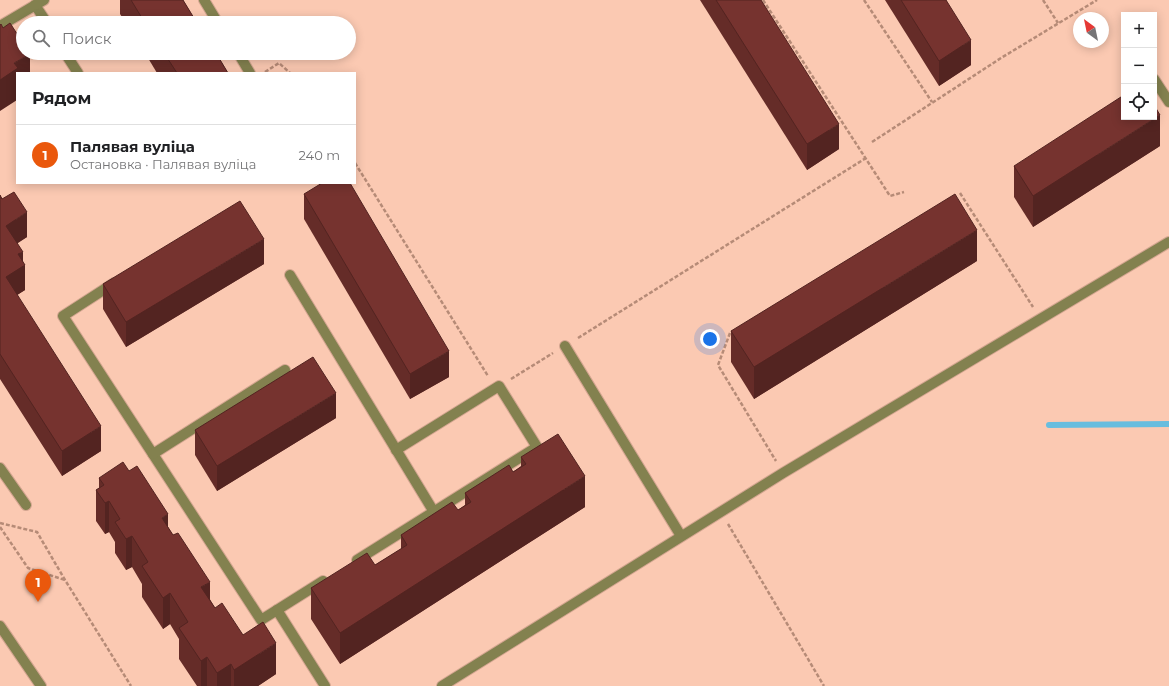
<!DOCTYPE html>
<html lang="ru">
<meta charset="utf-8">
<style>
body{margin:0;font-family:Montserrat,sans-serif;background:#f2f2f2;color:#202124}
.controls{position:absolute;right:12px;top:12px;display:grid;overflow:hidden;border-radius:0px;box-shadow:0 2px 10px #0003}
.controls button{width:36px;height:36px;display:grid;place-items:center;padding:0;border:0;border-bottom:1px solid #e0e0e0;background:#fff;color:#202124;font:20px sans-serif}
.compass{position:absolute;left:1073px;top:12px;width:36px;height:36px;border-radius:50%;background:#fff;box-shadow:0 2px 10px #0003;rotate:327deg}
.you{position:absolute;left:710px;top:339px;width:14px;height:14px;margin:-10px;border:3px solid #fff;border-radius:50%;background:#1a73e8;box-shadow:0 0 0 6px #1a73e833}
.badge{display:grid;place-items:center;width:26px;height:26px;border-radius:50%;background:#ea580c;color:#fff;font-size:13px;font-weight:700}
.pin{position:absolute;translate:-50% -33px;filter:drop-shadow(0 1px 2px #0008)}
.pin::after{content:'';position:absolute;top:21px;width:14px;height:12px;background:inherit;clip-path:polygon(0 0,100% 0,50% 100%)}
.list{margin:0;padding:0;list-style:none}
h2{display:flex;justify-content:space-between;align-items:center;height:52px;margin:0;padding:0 16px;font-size:17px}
h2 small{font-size:13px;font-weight:400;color:#757577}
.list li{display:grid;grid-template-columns:26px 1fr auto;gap:12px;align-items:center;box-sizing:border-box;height:60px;padding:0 16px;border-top:1px solid #e0e0e0}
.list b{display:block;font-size:15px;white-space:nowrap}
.list p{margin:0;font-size:13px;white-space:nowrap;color:#757577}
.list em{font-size:13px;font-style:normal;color:#757577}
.icon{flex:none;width:22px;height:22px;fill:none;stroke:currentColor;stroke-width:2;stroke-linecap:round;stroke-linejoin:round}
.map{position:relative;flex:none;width:1169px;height:686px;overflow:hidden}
.search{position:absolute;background:#fff;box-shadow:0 2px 10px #0003;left:16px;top:16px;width:340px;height:44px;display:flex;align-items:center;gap:10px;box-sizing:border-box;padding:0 14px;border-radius:22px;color:#757577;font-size:15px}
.panel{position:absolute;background:#fff;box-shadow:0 2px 10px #0003;left:16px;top:72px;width:340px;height:112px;border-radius:0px}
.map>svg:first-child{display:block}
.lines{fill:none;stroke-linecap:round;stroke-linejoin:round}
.stream{stroke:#68bdde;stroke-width:6}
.minor-casing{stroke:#d4a691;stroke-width:12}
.path{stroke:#b68b77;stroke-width:2.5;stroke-dasharray:4 2;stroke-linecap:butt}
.minor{stroke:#83814f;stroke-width:10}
.wall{fill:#652c28}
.shaded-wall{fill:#532421}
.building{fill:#76332f;stroke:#532421}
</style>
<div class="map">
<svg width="1169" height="686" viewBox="0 0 1169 686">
<rect width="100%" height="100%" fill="#fbc9b2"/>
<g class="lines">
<path class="stream" d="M 1049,425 L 1169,424"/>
<g class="minor-casing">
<g id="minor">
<path d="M 204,0 L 218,23"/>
<path d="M 35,5 L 47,23"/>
<path d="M 0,26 L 44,0"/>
<path d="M 65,53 L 78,73"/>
<path d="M 238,53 L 250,73"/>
<path d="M 1154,79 L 1169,102"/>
<path d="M 290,275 L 434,512"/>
<path d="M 114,283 L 63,316 L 261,620 L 277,610 L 325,686"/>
<path d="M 565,346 L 681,536"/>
<path d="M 153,454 L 285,370"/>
<path d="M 0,468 L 26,505"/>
<path d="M 357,560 L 537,447 L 499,386 L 396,450"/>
<path d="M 277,610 L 323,581"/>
<path d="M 0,626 L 41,686"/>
<path d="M 442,686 L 783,473 L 1169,242"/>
</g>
</g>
<g class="path">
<path d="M 763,0 L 890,196 L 904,192"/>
<path d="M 864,0 L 932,102"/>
<path d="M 1043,0 L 1058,23"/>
<path d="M 265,72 L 279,63 L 290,73"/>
<path d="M 872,142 L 1001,58 L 1097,0"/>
<path d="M 355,163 L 488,376"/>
<path d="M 960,193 L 1033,307"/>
<path d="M 730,333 L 718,365 L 776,461"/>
<path d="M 578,338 L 866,158"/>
<path d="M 511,379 L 553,353"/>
<path d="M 0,523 L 37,532 L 65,580 L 131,686"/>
<path d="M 728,524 L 824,686"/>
<path d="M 0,527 L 28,568 L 65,580"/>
</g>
<use href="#minor" class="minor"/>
</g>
<g class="wall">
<path d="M 120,0 L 183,0 L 197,23 L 126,23 L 120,14 Z"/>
<path d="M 700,0 L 761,0 L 839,149 L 807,170 Z"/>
<path d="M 885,0 L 946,0 L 971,65 L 939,86 Z"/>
<path d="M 145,53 L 216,53 L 228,73 L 157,73 Z"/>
<path d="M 1160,146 L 1033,227 L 1014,197 L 1014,166 Z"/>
<path d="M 304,194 L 449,377 L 410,399 L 304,219 Z"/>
<path d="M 0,195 L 27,237 L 17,243 L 23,261 L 25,290 L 17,295 L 101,451 L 62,476 L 0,379 Z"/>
<path d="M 977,261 L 754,399 L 731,362 L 731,331 Z"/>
<path d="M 264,264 L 126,347 L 103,309 L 103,284 Z"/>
<path d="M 336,418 L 217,491 L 195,455 L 195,430 Z"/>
<path d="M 521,457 L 585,507 L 340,664 L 311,619 L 311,588 L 375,565 L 401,549 L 401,535 L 458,510 L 465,505 L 465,493 L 513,472 L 521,466 Z"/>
<path d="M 99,478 L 168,527 L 215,608 L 243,635 L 276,674 L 258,686 L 197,686 L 179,659 L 179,639 L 170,624 L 163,629 L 142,597 L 142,584 L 132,567 L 126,570 L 115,553 L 115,542 L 109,532 L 105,534 L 96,521 L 96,490 L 99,488 Z"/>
</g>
<g class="shaded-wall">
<path d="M 971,40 L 971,65 L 939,86 L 939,61 Z"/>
<path d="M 30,54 L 30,73 L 17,73 L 17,100 L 0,111 L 0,80 L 14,63 Z"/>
<path d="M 1160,115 L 1160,146 L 1033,227 L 1033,196 Z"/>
<path d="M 839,124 L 839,149 L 807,170 L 807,144 Z"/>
<path d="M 27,212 L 27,237 L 6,251 L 6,226 Z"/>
<path d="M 977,230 L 977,261 L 754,399 L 754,367 Z"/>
<path d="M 264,239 L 264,264 L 126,347 L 126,322 Z"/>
<path d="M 23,252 L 23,266 L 25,265 L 25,290 L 6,302 L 6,277 L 18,254 Z"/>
<path d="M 449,351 L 449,377 L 410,399 L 410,374 Z"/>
<path d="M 336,393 L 336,418 L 217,491 L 217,466 Z"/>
<path d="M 101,426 L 101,451 L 62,476 L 62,451 Z"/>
<path d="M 585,476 L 585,507 L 340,664 L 340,633 Z"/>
<path d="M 109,501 L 109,532 L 105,534 L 105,503 Z"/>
<path d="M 168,514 L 168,545 L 162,518 Z"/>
<path d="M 132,536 L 132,567 L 126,570 L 126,539 Z"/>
<path d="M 210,582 L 210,613 L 201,587 Z"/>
<path d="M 170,593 L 170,624 L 163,629 L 163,598 Z"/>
<path d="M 276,643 L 276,674 L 258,686 L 234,686 L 234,670 Z"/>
<path d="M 207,657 L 207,686 L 201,686 L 201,661 Z"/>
<path d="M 231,664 L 231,686 L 217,686 L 217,673 Z"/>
</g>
<g class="building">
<path d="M 131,0 L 183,0 L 197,23 L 145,23 Z"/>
<path d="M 716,0 L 761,0 L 839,124 L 807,144 Z"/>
<path d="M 901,0 L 946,0 L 971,40 L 939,61 Z"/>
<path d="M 10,23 L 23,43 L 23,53 L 29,53 L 30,54 L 14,63 L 18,68 L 0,80 L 0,25 L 1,24 L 3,28 Z"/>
<path d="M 164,53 L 216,53 L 228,73 L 177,73 Z"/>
<path d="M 1124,95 L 1124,117 L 1154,117 L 1154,105 L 1160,115 L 1033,196 L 1014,166 Z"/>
<path d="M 322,183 L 350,183 L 449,351 L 410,374 L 304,194 Z"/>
<path d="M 14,192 L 27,212 L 6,226 L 23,252 L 18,254 L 25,265 L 6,277 L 101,426 L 62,451 L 0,354 L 0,195 L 2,199 Z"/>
<path d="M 955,194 L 977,230 L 754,367 L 731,331 Z"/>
<path d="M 240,201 L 264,239 L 126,322 L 103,284 Z"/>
<path d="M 313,357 L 336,393 L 217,466 L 195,430 Z"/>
<path d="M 558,434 L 585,476 L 340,633 L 311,588 L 367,553 L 375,565 L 407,545 L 401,535 L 452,502 L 458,510 L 471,502 L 465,493 L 509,465 L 513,472 L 526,464 L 521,457 Z"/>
<path d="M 123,462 L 129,471 L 137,466 L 168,514 L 162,518 L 173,535 L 178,533 L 210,582 L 201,587 L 215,608 L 222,603 L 243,635 L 263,622 L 276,643 L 234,670 L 231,664 L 217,673 L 207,657 L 201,661 L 179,628 L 188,622 L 170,593 L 163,598 L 142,566 L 148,562 L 132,536 L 126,539 L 115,522 L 120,519 L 109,501 L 105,503 L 96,490 L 104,485 L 99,478 Z"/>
</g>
</svg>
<div class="controls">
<button>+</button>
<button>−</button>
<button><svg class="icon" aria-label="locate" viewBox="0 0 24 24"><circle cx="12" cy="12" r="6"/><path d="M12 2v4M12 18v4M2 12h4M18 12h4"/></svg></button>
</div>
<svg class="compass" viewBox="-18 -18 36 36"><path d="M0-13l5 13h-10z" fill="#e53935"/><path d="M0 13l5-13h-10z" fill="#757577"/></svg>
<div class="you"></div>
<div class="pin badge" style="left:38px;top:602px">1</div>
<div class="search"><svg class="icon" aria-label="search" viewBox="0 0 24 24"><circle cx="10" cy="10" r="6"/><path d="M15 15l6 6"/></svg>Поиск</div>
<section class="panel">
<h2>Рядом<small></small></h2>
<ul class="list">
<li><span class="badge">1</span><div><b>Палявая вуліца</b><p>Остановка · Палявая вуліца</p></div><em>240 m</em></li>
</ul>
</section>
</div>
